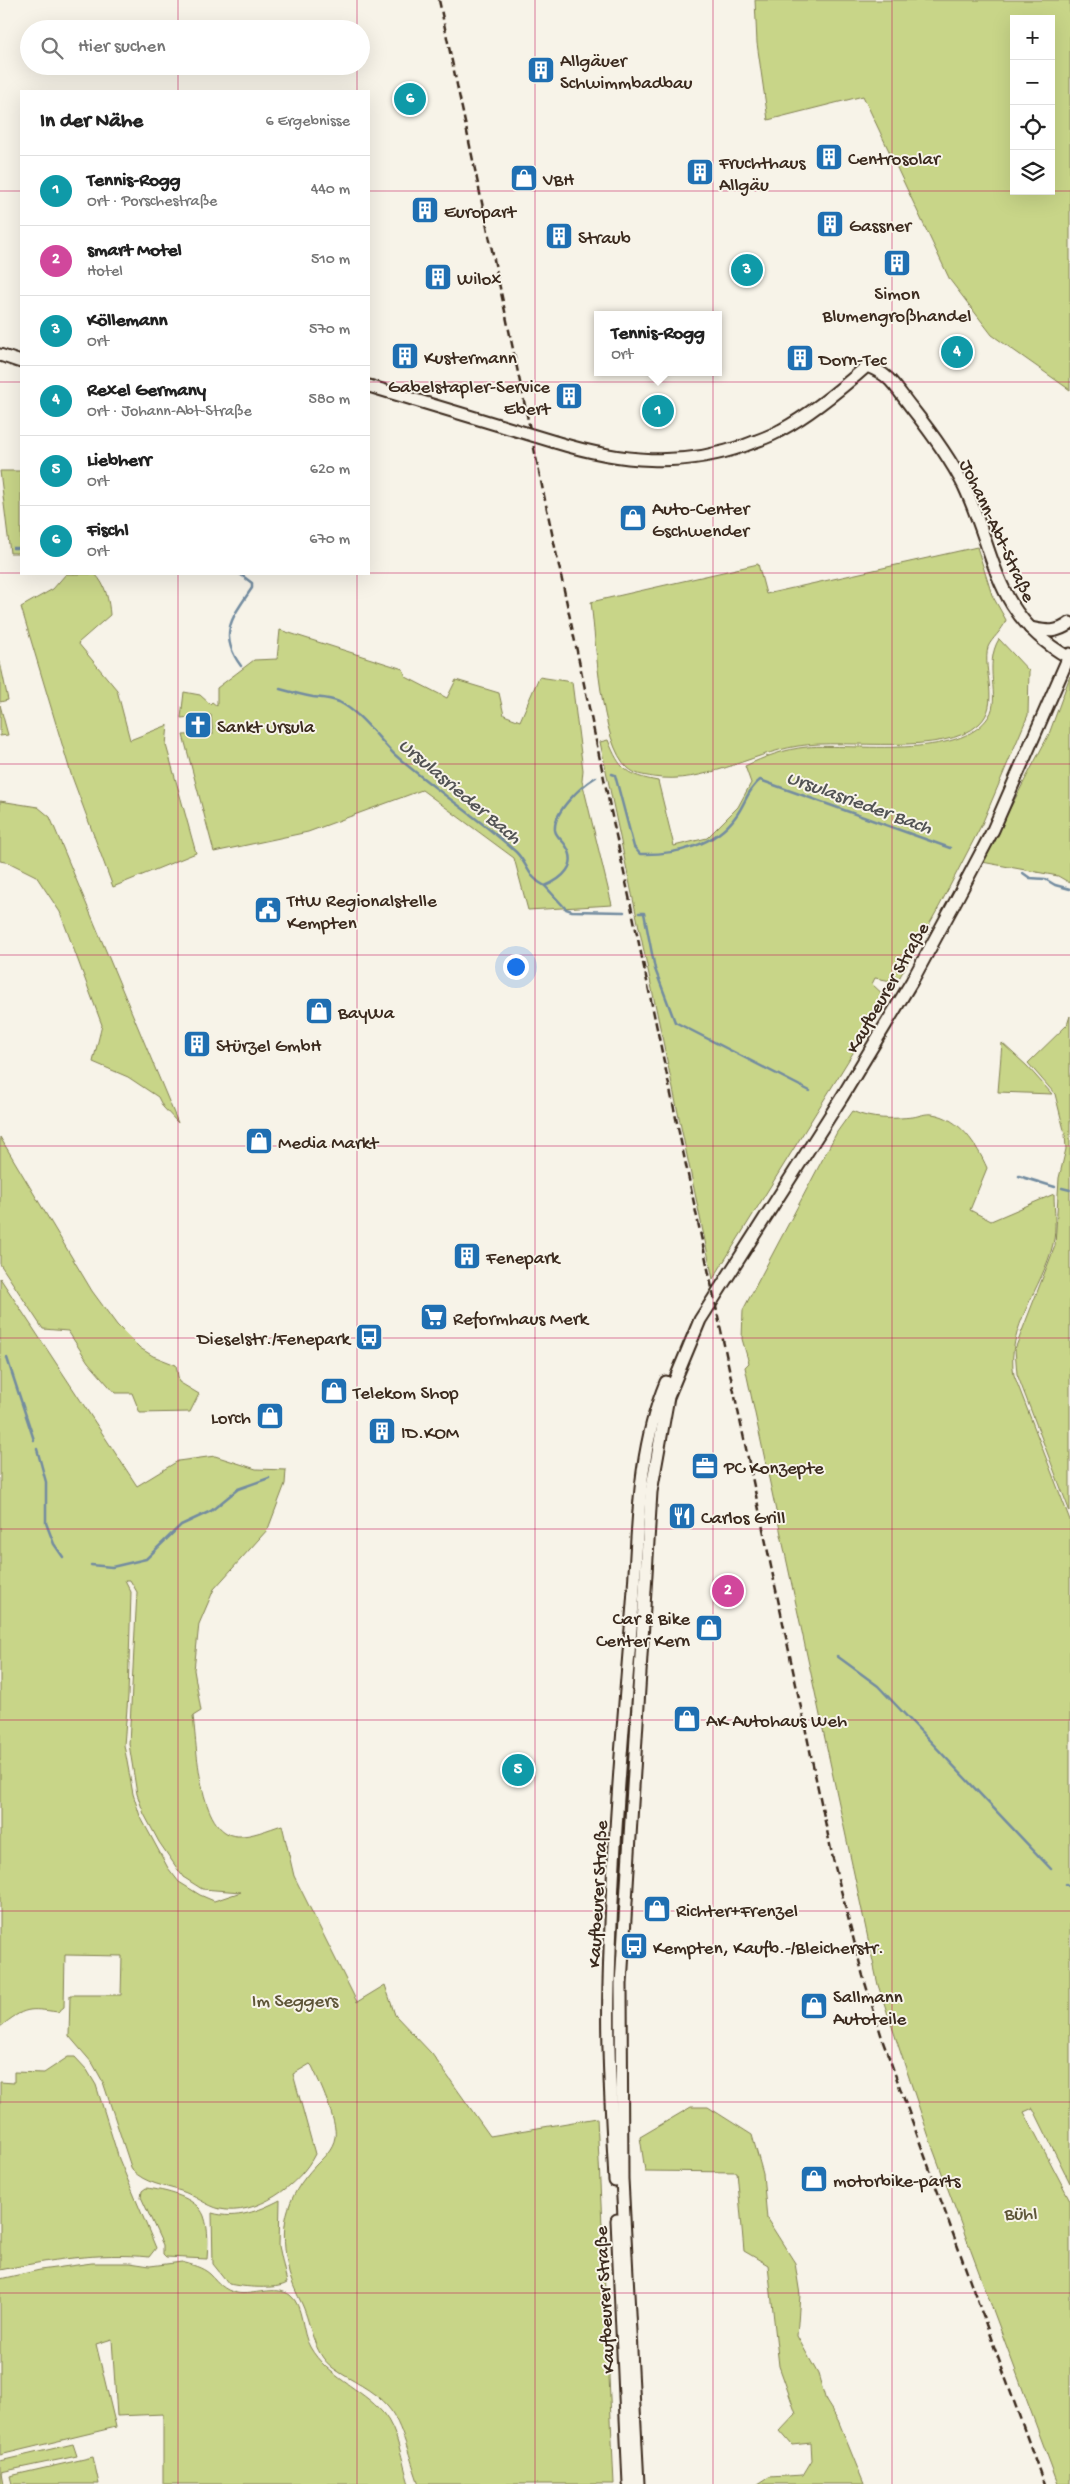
<!DOCTYPE html>
<html lang="de">
<meta charset="utf-8">
<style>
body{margin:0;font-family:"Gochi Hand",sans-serif;background:#f2f2f2;color:#222}
.controls{position:absolute;right:15px;top:15px;display:grid;overflow:hidden;border-radius:0px;box-shadow:0 5px 20px #0002}
.controls button{width:45px;height:45px;display:grid;place-items:center;padding:0;border:0;border-bottom:1px solid #e0e0e0;background:#fff;color:#222;font:25px sans-serif}
.you{position:absolute;left:515px;top:966px;width:18px;height:18px;margin:-12px;border:4px solid #fff;border-radius:50%;background:#1a73e8;box-shadow:0 0 0 8px #1a73e833}
.badge{display:grid;place-items:center;width:32px;height:32px;border-radius:50%;background:#d93025;color:#fff;font-size:16px;font-weight:700}
.pin{position:absolute;translate:-50% -50%;border:2px solid #fff;box-shadow:0 1px 5px #0006}
.popup{position:absolute;left:594px;top:311px;width:128px;height:65px;box-sizing:border-box;display:grid;place-content:center;border-radius:0px;background:#fff;filter:drop-shadow(0 1px 4px #0005);font-size:16px;white-space:nowrap;color:#767676}
.popup b{font-size:19px;color:#222}
.popup::after{content:'';position:absolute;left:50%;top:100%;margin-left:-10px;border:10px solid transparent;border-top-color:#fff}
.list{margin:0;padding:0;list-style:none}
h2{display:flex;justify-content:space-between;align-items:center;height:65px;margin:0;padding:0 20px;font-size:21px}
h2 small{font-size:16px;font-weight:400;color:#767676}
.list li{display:grid;grid-template-columns:32px 1fr auto;gap:15px;align-items:center;box-sizing:border-box;height:70px;padding:0 20px;border-top:1px solid #e0e0e0}
.list b{display:block;font-size:19px;white-space:nowrap}
.list p{margin:0;font-size:16px;white-space:nowrap;color:#767676}
.list em{font-size:16px;font-style:normal;color:#767676}
.icon{flex:none;width:28px;height:28px;fill:none;stroke:currentColor;stroke-width:2;stroke-linecap:round;stroke-linejoin:round}
.map{position:relative;flex:none;width:1070px;height:2484px;overflow:hidden}
.search{position:absolute;background:#fff;box-shadow:0 5px 20px #0002;left:20px;top:20px;width:350px;height:55px;display:flex;align-items:center;gap:12px;box-sizing:border-box;padding:0 18px;border-radius:28px;color:#767676;font-size:19px}
.panel{position:absolute;background:#fff;box-shadow:0 5px 20px #0002;left:20px;top:90px;width:350px;height:485px;border-radius:0px}
.map>svg:first-child{display:block}
.green{fill:#c8d588;stroke:#828053;fill-rule:evenodd}
.lines{fill:none;stroke-linecap:round;stroke-linejoin:round}
.stream{stroke:#738ca0;stroke-width:2.5}
.secondary-casing{stroke:#3b2a1e;stroke-width:15}
.secondary{stroke:#f7f3e8;stroke-width:11}
.rail{stroke:#3b2a1e;stroke-width:2.5;stroke-dasharray:8 4;stroke-linecap:butt}
.secondary-bridge-casing{stroke:#3b2a1e;stroke-width:15;stroke-linecap:butt}
.secondary-bridge{stroke:#f7f3e8;stroke-width:11}
.grid{fill:none;stroke:#c2185b;stroke-width:1;stroke-opacity:0.55}
.labels{text-anchor:middle;stroke-width:4;stroke-linejoin:round;paint-order:stroke}
.poi-label{font-size:19px;fill:#3b2a1e;stroke:#f7f3e8;text-anchor:start}
.street-label{font-size:19px;fill:#3b2a1e;stroke:#f7f3e8}
.park-label{font-size:19px;fill:#5e5538;stroke:#f7f3e8}
.water-label{font-size:20px;font-style:italic;fill:#525354;stroke:#f7f3e8}
</style>
<div class="map">
<svg width="1070" height="2484" viewBox="0 0 1070 2484">
<rect width="100%" height="100%" fill="#f7f3e8"/>
<filter id="ink" filterUnits="userSpaceOnUse"><feTurbulence type="fractalNoise" baseFrequency=".02" numOctaves="2"/><feDisplacementMap in="SourceGraphic" scale="10" xChannelSelector="R" yChannelSelector="G"/><feConvolveMatrix kernelMatrix="1 2 1 2 8 2 1 2 1" color-interpolation-filters="sRGB"/></filter>
<g filter="url(#ink)">
<g class="green">
<path d="M 755,0 L 1070,0 L 1070,390 L 992,335 L 950,280 L 863,96 L 768,120 L 757,43 ZM 1014,19 L 1051,19 L 1051,191 L 1014,191 Z"/>
<path d="M 0,471 L 21,471 L 21,553 L 10,553 Z"/>
<path d="M 977,547 L 992,595 L 1006,620 C 1003,630 991,639 988,647 C 982,671 1001,704 979,724 C 944,757 846,738 798,746 C 748,754 705,785 653,777 C 643,775 636,775 628,768 C 600,744 596,640 591,602 L 758,564 L 766,594 Z"/>
<path d="M 66,574 L 95,574 C 106,585 109,601 110,615 L 78,643 L 117,690 L 130,740 L 168,725 L 166,745 L 196,853 L 113,887 L 71,774 L 21,607 L 53,589 Z"/>
<path d="M 280,630 L 403,669 L 406,677 L 447,698 L 456,680 L 499,693 L 504,715 L 520,721 L 539,677 L 572,682 L 583,770 L 582,781 L 612,905 L 528,910 L 514,858 L 422,790 L 308,832 L 214,852 L 183,735 L 213,734 L 211,715 L 181,718 L 184,692 L 200,695 L 210,704 L 212,702 L 217,706 L 217,688 L 254,660 L 277,659 Z"/>
<path d="M 999,639 L 1029,671 L 1028,715 L 982,824 L 940,905 L 897,982 L 875,978 L 872,984 L 887,998 L 713,1279 L 600,742 L 608,740 C 620,770 626,775 658,781 L 674,846 L 707,838 L 738,807 L 751,783 L 745,766 C 764,757 785,749 807,747 C 853,743 961,761 989,716 C 1001,698 983,665 999,639 Z"/>
<path d="M 0,662 L 8,700 L 0,702 Z"/>
<path d="M 1070,676 L 1070,883 L 1058,876 L 982,862 L 1049,734 Z"/>
<path d="M 0,705 L 8,735 L 0,736 Z"/>
<path d="M 0,801 L 38,807 L 50,817 L 178,1123 L 163,1107 L 158,1097 L 128,1077 L 93,1062 L 102,1025 L 60,912 L 36,876 L 10,863 L 0,861 Z"/>
<path d="M 1070,1016 L 1070,1512 L 1017,1374 L 1015,1349 L 1055,1246 L 1059,1178 L 1066,1149 L 1065,1134 L 1055,1094 L 1028,1063 L 1067,1025 Z"/>
<path d="M 1002,1043 L 1027,1066 L 1052,1094 L 998,1092 Z"/>
<path d="M 852,1111 C 872,1120 892,1119 913,1117 C 919,1116 926,1113 932,1114 C 960,1118 977,1145 987,1168 L 970,1210 L 991,1221 L 1054,1194 C 1054,1210 1057,1228 1053,1244 C 1043,1287 1005,1329 1014,1375 L 1070,1520 L 1070,2183 L 1033,2108 L 1024,2112 L 1070,2200 L 1070,2484 L 1058,2484 L 933,2149 L 878,1985 L 745,1367 L 749,1363 L 742,1339 L 743,1310 L 837,1132 Z"/>
<path d="M 0,1137 L 92,1291 L 117,1325 L 140,1348 L 153,1356 L 176,1365 L 179,1382 L 199,1394 L 190,1412 L 140,1413 L 132,1393 L 115,1393 L 88,1362 L 68,1331 L 43,1329 L 0,1264 Z"/>
<path d="M 0,1278 L 137,1486 L 178,1461 L 215,1456 L 256,1469 L 286,1470 L 285,1484 L 268,1529 L 214,1589 L 199,1624 L 194,1670 L 201,1711 L 193,1716 C 197,1744 198,1834 237,1836 C 251,1837 269,1829 282,1825 L 294,1876 L 357,2002 L 385,1985 L 395,2015 L 432,2054 L 490,2136 L 597,2118 L 614,2484 L 419,2484 C 411,2463 402,2423 388,2407 C 373,2389 351,2381 333,2368 C 312,2352 312,2326 302,2304 C 297,2294 292,2284 289,2273 C 279,2227 284,2199 316,2165 C 324,2157 333,2149 335,2137 C 338,2122 319,2081 312,2066 L 310,2064 L 293,2074 L 315,2154 C 300,2185 255,2217 220,2209 C 207,2206 194,2195 181,2191 C 163,2185 146,2184 132,2170 L 103,2082 L 93,2064 L 69,2036 L 70,1995 L 121,1995 L 122,1956 L 65,1955 L 64,2007 L 58,2012 C 28,2008 25,2007 0,2027 ZM 125,1580 L 130,1580 L 137,1592 L 129,1744 L 137,1794 L 144,1814 L 159,1842 L 183,1877 L 202,1889 L 241,1892 L 214,1901 L 200,1895 L 179,1882 L 168,1868 L 140,1816 L 133,1794 L 124,1745 L 128,1696 L 131,1592 Z"/>
<path d="M 68,2057 L 75,2057 L 87,2070 L 96,2085 L 119,2159 L 156,2248 L 149,2257 C 99,2252 49,2260 0,2270 L 0,2082 L 14,2083 L 14,2072 L 44,2073 Z"/>
<path d="M 691,2107 L 708,2107 L 752,2135 L 763,2174 L 767,2219 L 795,2263 L 800,2295 L 797,2336 L 818,2374 L 826,2401 L 838,2420 L 864,2484 L 758,2484 L 769,2477 L 803,2475 L 812,2460 L 811,2443 L 792,2445 L 780,2431 L 796,2414 L 779,2366 L 768,2265 L 744,2251 L 737,2172 L 645,2171 L 640,2137 Z"/>
<path d="M 146,2188 C 164,2190 197,2197 204,2216 C 209,2230 208,2246 207,2259 L 166,2257 L 163,2254 L 163,2245 L 141,2197 L 142,2191 Z"/>
<path d="M 280,2200 L 279,2246 L 287,2283 C 277,2290 242,2287 229,2284 L 213,2264 L 212,2213 C 236,2220 259,2211 280,2200 Z"/>
<path d="M 182,2262 C 192,2265 202,2267 210,2274 C 219,2283 223,2290 237,2293 C 252,2296 276,2285 290,2295 C 304,2306 301,2332 310,2347 C 327,2377 361,2388 383,2413 C 398,2430 402,2462 409,2484 L 163,2484 L 163,2414 L 117,2416 L 112,2339 L 96,2344 L 116,2427 L 0,2455 L 0,2279 L 40,2270 L 92,2263 L 130,2263 L 150,2266 Z"/>
<path d="M 73,2444 L 77,2456 L 1,2472 L 3,2484 L 0,2484 L 0,2461 Z"/>
<path d="M 93,2457 L 99,2484 L 12,2484 L 10,2476 Z"/>
</g>
<g class="lines">
<g class="stream">
<path d="M 13,548 L 21,548"/>
<path d="M 240,574 L 252,583 L 252,588 C 233,616 217,634 241,666"/>
<path d="M 280,689 C 291,692 302,695 313,697 C 322,698 330,698 339,702 C 361,713 377,737 394,754 C 433,789 478,817 516,852 C 528,864 527,877 545,886 C 562,879 579,865 566,846 C 563,840 556,837 555,830 C 553,812 581,786 596,777"/>
<path d="M 612,774 L 615,775 L 634,847 L 640,854 C 675,855 715,846 736,816 C 745,804 748,789 760,780 L 950,848"/>
<path d="M 1023,873 L 1030,878 L 1045,879 L 1055,885 L 1070,889"/>
<path d="M 545,886 L 566,909 L 572,911 L 624,912"/>
<path d="M 639,913 L 644,913 L 655,969 L 675,1022 L 810,1091"/>
<path d="M 1019,1176 L 1055,1187"/>
<path d="M 1062,1188 L 1070,1190"/>
<path d="M 7,1358 L 34,1440"/>
<path d="M 37,1449 L 46,1482 L 46,1523 L 54,1544 L 63,1557"/>
<path d="M 91,1565 L 112,1567 L 146,1559 L 181,1525 L 211,1511 L 238,1489 L 269,1478"/>
<path d="M 837,1656 L 878,1686 L 1051,1869"/>
<path d="M 1066,1884 L 1070,1887"/>
</g>
<g class="secondary-casing">
<g id="secondary">
<path d="M 0,355 L 21,362"/>
<path d="M 369,386 L 502,426"/>
<path d="M 555,442 C 620,462 681,468 746,445 C 758,440 770,437 781,430 C 811,414 841,389 867,366 C 891,375 895,387 911,407 C 930,431 950,458 964,486 C 997,556 993,614 1068,657"/>
<path d="M 1030,628 C 1046,631 1056,634 1070,623"/>
<path d="M 615,2181 C 612,2115 607,2049 609,1983 C 612,1861 622,1738 632,1616 C 639,1537 635,1457 666,1382"/>
<path d="M 617,2220 L 629,2484"/>
<path d="M 638,2484 L 622,2179 L 621,1984 L 651,1492 L 668,1397 L 700,1320 L 842,1097 L 912,981 L 954,904 L 993,830 L 1070,654"/>
</g>
</g>
<use href="#secondary" class="secondary"/>
<path class="rail" d="M 439,0 L 833,1859 L 863,1976 L 883,2041 L 1044,2484"/>
<g class="secondary-bridge-casing">
<path id="secondary-bridge" d="M 502,426 L 555,442"/>
</g>
<use href="#secondary-bridge" class="secondary-bridge"/>
</g>
</g>
<path class="grid" d="M 178,0 L 178,29M 357,0 L 357,29M 535,0 L 535,2484M 713,0 L 713,2484M 892,0 L 892,2484M 178,66 L 178,91M 357,66 L 357,91M 0,191 L 21,191M 369,191 L 1014,191M 1051,191 L 1070,191M 0,382 L 21,382M 369,382 L 1070,382M 0,573 L 21,573M 369,573 L 1070,573M 178,574 L 178,2484M 357,574 L 357,2484M 0,764 L 1070,764M 0,955 L 1070,955M 0,1146 L 1070,1146M 0,1338 L 1070,1338M 0,1529 L 1070,1529M 0,1720 L 1070,1720M 0,1911 L 1070,1911M 0,2102 L 1070,2102M 0,2293 L 1070,2293"/>
<defs>
<g id="building-square" transform="scale(1.4375)"><rect x="-9" y="-9" width="18" height="18" rx="4" fill="#1f6fb2" stroke="#f7f3e8"/><path d="M-4-6H4V6H1V3H-1V6H-4ZM-2.5-4.3h1.7v1.8h-1.7ZM.8-4.3h1.7v1.8H.8ZM-2.5-1h1.7V.8h-1.7ZM.8-1h1.7V.8H.8Z" fill="#fff"/></g>
<g id="shop-square" transform="scale(1.4375)"><rect x="-9" y="-9" width="18" height="18" rx="4" fill="#1f6fb2" stroke="#f7f3e8"/><path d="M-5-2.5h2.3a2.7 3.5 0 0 1 5.4 0H5L5.5 6h-11ZM-1.5-2.5h3a1.5 2.3 0 0 0-3 0Z" fill="#fff"/></g>
<g id="church-square" transform="scale(1.4375)"><rect x="-9" y="-9" width="18" height="18" rx="4" fill="#1f6fb2" stroke="#f7f3e8"/><path d="M-1.2-6h2.4v3.5h3.3v2.4h-3.3V6h-2.4V-.1h-3.3v-2.4h3.3Z" fill="#fff"/></g>
<g id="civic-square" transform="scale(1.4375)"><rect x="-9" y="-9" width="18" height="18" rx="4" fill="#1f6fb2" stroke="#f7f3e8"/><path d="M-.6-6.5H3V-4.5H.6V-3L4-1V1h2V6H-6V1h2V-1L-.6-3ZM-1.2 2.5V6h2.4V2.5Z" fill="#fff"/></g>
<g id="supermarket-square" transform="scale(1.4375)"><rect x="-9" y="-9" width="18" height="18" rx="4" fill="#1f6fb2" stroke="#f7f3e8"/><path d="M-6-5.5h2.5l.6 2H6L4.5 2H-2.5L-4.4-4H-6ZM-1.5 3.2a1.3 1.3 0 1 0 .1 0ZM3 3.2a1.3 1.3 0 1 0 .1 0Z" fill="#fff"/></g>
<g id="bus-square" transform="scale(1.4375)"><rect x="-9" y="-9" width="18" height="18" rx="4" fill="#1f6fb2" stroke="#f7f3e8"/><path d="M-5-6H5V4H4V6H2V4H-2V6H-4V4H-5ZM-3.5-4V0h7V-4ZM-3.5 1.2v1.5H-2V1.2ZM2 1.2v1.5H3.5V1.2Z" fill="#fff"/></g>
<g id="office-square" transform="scale(1.4375)"><rect x="-9" y="-9" width="18" height="18" rx="4" fill="#1f6fb2" stroke="#f7f3e8"/><path d="M-6-3h4V-5.5h4V-3h4V5H-6ZM-1-4.5V-3h2v-1.5ZM-6 0V1H6V0Z" fill="#fff"/></g>
<g id="restaurant-square" transform="scale(1.4375)"><rect x="-9" y="-9" width="18" height="18" rx="4" fill="#1f6fb2" stroke="#f7f3e8"/><path d="M-5-6h1v4h1v-4h1v4h1v-4h1v5L-1.5 .5V6h-2V.5L-5-1ZM5-6V6H3V1.5H1.5Q1.5-4 5-6Z" fill="#fff"/></g>
</defs>
<g fill-rule="evenodd">
<use href="#building-square" x="541" y="70"/>
<use href="#building-square" x="829" y="157"/>
<use href="#building-square" x="700" y="172"/>
<use href="#shop-square" x="524" y="178"/>
<use href="#building-square" x="425" y="210"/>
<use href="#building-square" x="830" y="224"/>
<use href="#building-square" x="559" y="236"/>
<use href="#building-square" x="897" y="263"/>
<use href="#building-square" x="438" y="277"/>
<use href="#building-square" x="405" y="356"/>
<use href="#building-square" x="800" y="358"/>
<use href="#building-square" x="569" y="396"/>
<use href="#shop-square" x="633" y="518"/>
<use href="#church-square" x="198" y="725"/>
<use href="#civic-square" x="268" y="910"/>
<use href="#shop-square" x="319" y="1011"/>
<use href="#building-square" x="197" y="1044"/>
<use href="#shop-square" x="259" y="1141"/>
<use href="#building-square" x="467" y="1256"/>
<use href="#supermarket-square" x="434" y="1317"/>
<use href="#bus-square" x="369" y="1337"/>
<use href="#shop-square" x="334" y="1391"/>
<use href="#shop-square" x="270" y="1416"/>
<use href="#building-square" x="382" y="1431"/>
<use href="#office-square" x="705" y="1466"/>
<use href="#restaurant-square" x="682" y="1516"/>
<use href="#shop-square" x="709" y="1628"/>
<use href="#shop-square" x="687" y="1719"/>
<use href="#shop-square" x="657" y="1909"/>
<use href="#bus-square" x="634" y="1946"/>
<use href="#shop-square" x="814" y="2006"/>
<use href="#shop-square" x="814" y="2179"/>
</g>
<g class="labels">
<g class="poi-label">
<text x="560" y="66">Allgäuer<tspan x="560" dy="22">Schwimmbadbau</tspan></text>
<text x="848" y="164">Centrosolar</text>
<text x="719" y="168">Fruchthaus<tspan x="719" dy="22">Allgäu</tspan></text>
<text x="543" y="185">VBH</text>
<text x="444" y="217">Europart</text>
<text x="849" y="231">Gassner</text>
<text x="578" y="243">Straub</text>
<text x="457" y="284">Wilox</text>
<text x="897" y="299" text-anchor="middle">Simon<tspan x="897" dy="22">Blumengroßhandel</tspan></text>
<text x="424" y="363">Kustermann</text>
<text x="819" y="365">Dorn-Tec</text>
<text x="550" y="392" text-anchor="end">Gabelstapler-Service<tspan x="550" dy="22">Ebert</tspan></text>
<text x="652" y="514">Auto-Center<tspan x="652" dy="22">Gschwender</tspan></text>
<text x="217" y="732">Sankt Ursula</text>
<text x="287" y="906">THW Regionalstelle<tspan x="287" dy="22">Kempten</tspan></text>
<text x="338" y="1018">BayWa</text>
<text x="216" y="1051">Stürzel GmbH</text>
<text x="278" y="1148">Media Markt</text>
<text x="486" y="1263">Fenepark</text>
<text x="453" y="1324">Reformhaus Merk</text>
<text x="350" y="1344" text-anchor="end">Dieselstr./Fenepark</text>
<text x="353" y="1398">Telekom Shop</text>
<text x="251" y="1423" text-anchor="end">Lorch</text>
<text x="401" y="1438">ID.KOM</text>
<text x="724" y="1473">PC Konzepte</text>
<text x="701" y="1523">Carlos Grill</text>
<text x="690" y="1624" text-anchor="end">Car &amp; Bike<tspan x="690" dy="22">Center Kern</tspan></text>
<text x="706" y="1726">AK Autohaus Weh</text>
<text x="676" y="1916">Richter+Frenzel</text>
<text x="653" y="1953">Kempten, Kaufb.-/Bleicherstr.</text>
<text x="833" y="2002">Sallmann<tspan x="833" dy="22">Autoteile</tspan></text>
<text x="833" y="2186">motorbike-parts</text>
</g>
<g class="street-label">
<text transform="translate(999 530) rotate(65)" y="7">Johann-Abt-Straße</text>
<text transform="translate(886 987) rotate(-60)" y="7">Kaufbeurer Straße</text>
<text transform="translate(596 1894) rotate(-87)" y="7">Kaufbeurer Straße</text>
<text transform="translate(603 2300) rotate(-93)" y="7">Kaufbeurer Straße</text>
</g>
<g class="park-label">
<text x="295" y="2006">Im Seggers</text>
<text x="1021" y="2219">Bühl</text>
</g>
<g class="water-label">
<text transform="translate(461 790) rotate(40)" y="7">Ursulasrieder Bach</text>
<text transform="translate(860 801) rotate(20)" y="7">Ursulasrieder Bach</text>
</g>
</g>
</svg>
<div class="controls">
<button>+</button>
<button>−</button>
<button><svg class="icon" aria-label="locate" viewBox="0 0 24 24"><circle cx="12" cy="12" r="6"/><path d="M12 2v4M12 18v4M2 12h4M18 12h4"/></svg></button>
<button><svg class="icon" aria-label="layers" viewBox="0 0 24 24"><path d="M12 4l9 5-9 5-9-5zM3 14l9 5 9-5"/></svg></button>
</div>
<div class="you"></div>
<div class="pin badge" style="left:658px;top:411px;background:#0f9aa8">1</div>
<div class="popup"><b>Tennis-Rogg</b>Ort</div>
<div class="pin badge" style="left:728px;top:1591px;background:#d1479c">2</div>
<div class="pin badge" style="left:747px;top:270px;background:#0f9aa8">3</div>
<div class="pin badge" style="left:957px;top:352px;background:#0f9aa8">4</div>
<div class="pin badge" style="left:518px;top:1770px;background:#0f9aa8">5</div>
<div class="pin badge" style="left:410px;top:99px;background:#0f9aa8">6</div>
<div class="search"><svg class="icon" aria-label="search" viewBox="0 0 24 24"><circle cx="10" cy="10" r="6"/><path d="M15 15l6 6"/></svg>Hier suchen</div>
<section class="panel">
<h2>In der Nähe<small>6 Ergebnisse</small></h2>
<ul class="list">
<li><span class="badge" style="background:#0f9aa8">1</span><div><b>Tennis-Rogg</b><p>Ort · Porschestraße</p></div><em>440 m</em></li>
<li><span class="badge" style="background:#d1479c">2</span><div><b>smart Motel</b><p>Hotel</p></div><em>510 m</em></li>
<li><span class="badge" style="background:#0f9aa8">3</span><div><b>Köllemann</b><p>Ort</p></div><em>570 m</em></li>
<li><span class="badge" style="background:#0f9aa8">4</span><div><b>Rexel Germany</b><p>Ort · Johann-Abt-Straße</p></div><em>580 m</em></li>
<li><span class="badge" style="background:#0f9aa8">5</span><div><b>Liebherr</b><p>Ort</p></div><em>620 m</em></li>
<li><span class="badge" style="background:#0f9aa8">6</span><div><b>Fischl</b><p>Ort</p></div><em>670 m</em></li>
</ul>
</section>
</div>
